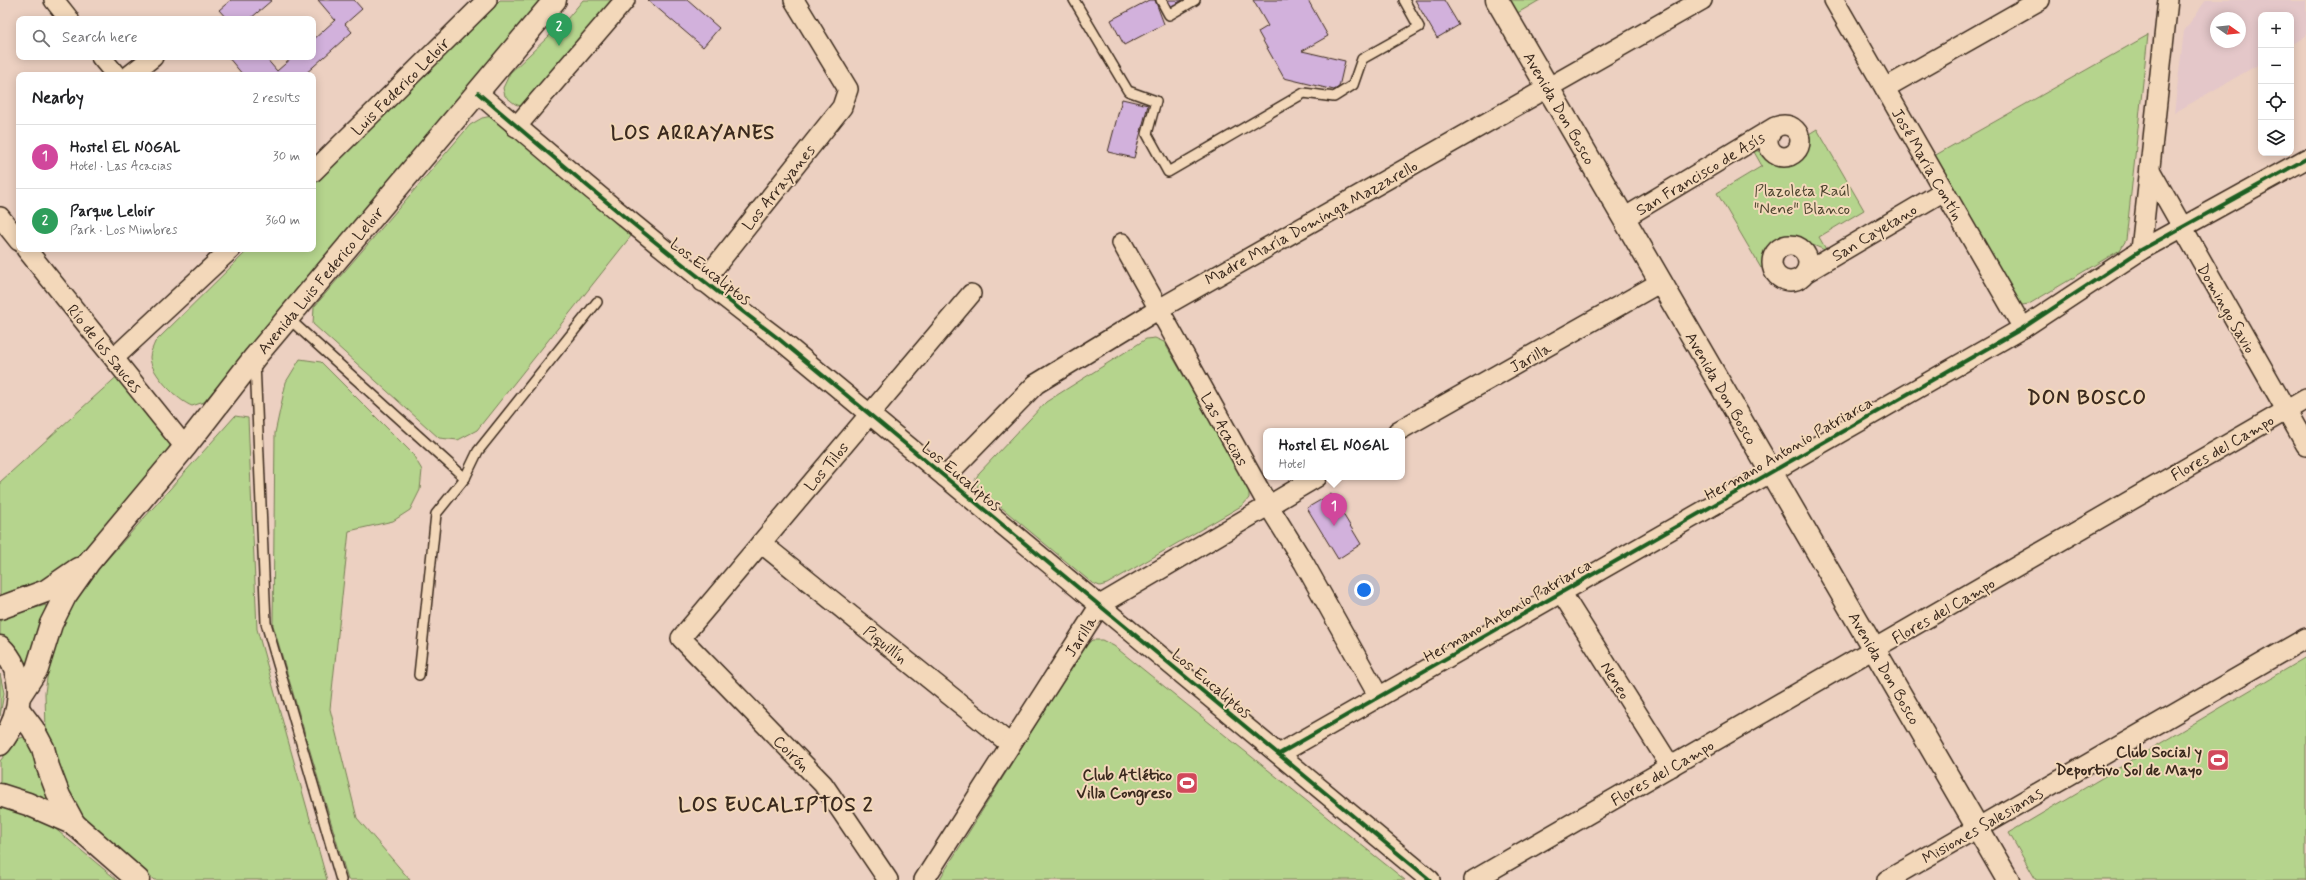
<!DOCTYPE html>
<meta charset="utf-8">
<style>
body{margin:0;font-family:Mynerve,sans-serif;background:#f6f6f6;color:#202124}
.controls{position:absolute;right:12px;top:12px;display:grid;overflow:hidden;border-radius:8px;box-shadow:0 2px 10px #0003}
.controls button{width:36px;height:36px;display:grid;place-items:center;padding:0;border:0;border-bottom:1px solid #e0e0e0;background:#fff;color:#202124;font:20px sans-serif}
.compass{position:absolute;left:2210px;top:12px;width:36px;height:36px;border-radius:50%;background:#fff;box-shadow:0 2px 10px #0003;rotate:105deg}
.you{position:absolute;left:1364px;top:590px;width:14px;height:14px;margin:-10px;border:3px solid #fff;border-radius:50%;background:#1a73e8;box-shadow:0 0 0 6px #1a73e833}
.badge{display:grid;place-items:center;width:26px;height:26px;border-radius:50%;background:#7c3aed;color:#fff;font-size:13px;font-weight:700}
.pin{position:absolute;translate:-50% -33px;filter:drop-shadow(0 1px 2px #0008)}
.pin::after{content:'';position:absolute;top:21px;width:14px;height:12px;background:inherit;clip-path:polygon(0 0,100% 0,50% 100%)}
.popup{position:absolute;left:1263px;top:428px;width:142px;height:52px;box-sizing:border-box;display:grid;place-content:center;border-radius:8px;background:#fff;filter:drop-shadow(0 1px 3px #0005);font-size:13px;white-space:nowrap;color:#757577}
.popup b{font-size:15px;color:#202124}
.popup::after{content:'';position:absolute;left:50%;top:100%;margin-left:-8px;border:8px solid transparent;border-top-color:#fff}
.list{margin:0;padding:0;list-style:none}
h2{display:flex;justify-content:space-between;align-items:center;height:52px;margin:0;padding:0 16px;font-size:17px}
h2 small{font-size:13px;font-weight:400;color:#757577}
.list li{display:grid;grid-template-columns:26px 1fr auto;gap:12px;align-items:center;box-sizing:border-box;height:64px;padding:0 16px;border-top:1px solid #e0e0e0}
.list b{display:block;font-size:15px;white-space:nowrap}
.list p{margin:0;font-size:13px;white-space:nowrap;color:#757577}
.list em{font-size:13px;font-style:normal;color:#757577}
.icon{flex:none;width:22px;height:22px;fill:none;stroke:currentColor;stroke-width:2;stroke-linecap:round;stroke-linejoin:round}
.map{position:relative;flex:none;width:2306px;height:880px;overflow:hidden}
.search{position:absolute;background:#fff;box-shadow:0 2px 10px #0003;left:16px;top:16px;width:300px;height:44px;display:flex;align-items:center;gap:10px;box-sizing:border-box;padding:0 14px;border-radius:8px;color:#757577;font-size:15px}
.panel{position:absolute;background:#fff;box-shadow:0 2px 10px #0003;left:16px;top:72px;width:300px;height:180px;border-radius:8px}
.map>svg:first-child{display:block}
.built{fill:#e4c7c9;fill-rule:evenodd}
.green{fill:#b5d48d;stroke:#787f56}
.building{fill:#d2b1dc;stroke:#3b2a1e}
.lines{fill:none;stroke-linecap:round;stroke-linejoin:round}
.service-casing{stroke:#3b2a1e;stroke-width:12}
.minor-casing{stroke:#3b2a1e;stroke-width:22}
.secondary-casing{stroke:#3b2a1e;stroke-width:25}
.service{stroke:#f3d8ba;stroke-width:9}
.minor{stroke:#f3d8ba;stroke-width:19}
.secondary{stroke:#f3d8ba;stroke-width:22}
.cycleway-casing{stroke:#f3d8ba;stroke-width:6}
.cycleway{stroke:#1b5e20;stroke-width:4}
.labels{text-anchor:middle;stroke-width:4;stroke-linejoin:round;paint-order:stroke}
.street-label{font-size:16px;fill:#3b2a1e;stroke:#f3d8ba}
.park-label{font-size:16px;fill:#4d442f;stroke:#f3d8ba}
.poi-label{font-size:16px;font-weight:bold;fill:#3b2a1e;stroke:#f3d8ba;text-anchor:end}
.district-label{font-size:20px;font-weight:bold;letter-spacing:1px;fill:#3b2a1e;stroke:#f3d8ba}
</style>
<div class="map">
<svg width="2306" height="880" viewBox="0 0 2306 880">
<rect width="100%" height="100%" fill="#ecd0c1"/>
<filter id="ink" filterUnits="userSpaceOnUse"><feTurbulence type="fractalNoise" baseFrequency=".025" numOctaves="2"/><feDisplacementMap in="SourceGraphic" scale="8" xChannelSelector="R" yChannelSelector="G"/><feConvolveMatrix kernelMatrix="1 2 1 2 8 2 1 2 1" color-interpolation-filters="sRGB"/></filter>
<g filter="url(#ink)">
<path class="built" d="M 2206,0 L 2306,0 L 2306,36 L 2291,45 L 2291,15 L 2261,15 L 2261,63 L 2174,113 L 2184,31 ZM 2216,18 L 2240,18 L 2240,42 L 2216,42 Z"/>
<g class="green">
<path d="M 500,0 L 542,0 L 204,402 L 192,406 C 178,401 150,373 150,357 C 150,353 153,347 155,342 L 249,249 L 313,249 L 313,186 Z"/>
<path d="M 583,0 L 618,0 L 523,107 L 515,104 L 505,96 L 503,88 L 510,73 L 567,19 Z"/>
<path d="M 1504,0 L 1540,0 L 1514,15 Z"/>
<path d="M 2148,35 L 2126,240 L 2120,250 L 2029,304 L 2022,305 L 2015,302 L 1934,156 Z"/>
<path d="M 492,116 L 635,231 L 477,430 L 458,440 L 439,438 L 313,324 L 314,307 L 470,125 L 482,118 Z"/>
<path d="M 1817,129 L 1864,210 L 1819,237 L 1827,251 C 1804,241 1770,226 1766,264 L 1761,268 L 1717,193 L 1762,166 L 1753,150 C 1773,153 1784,172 1802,151 L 1804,137 Z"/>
<path d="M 1155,338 L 1164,342 L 1249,489 L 1249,498 L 1243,505 L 1107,584 L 1100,586 L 1092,583 L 978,488 L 975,480 L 979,473 L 1046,402 L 1146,339 Z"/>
<path d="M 300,359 L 321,362 L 412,453 L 422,470 L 420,490 L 410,510 L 393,521 L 349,531 L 330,709 L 357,818 L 410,880 L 348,880 L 273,625 L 275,433 L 286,382 Z"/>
<path d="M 122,372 L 172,441 L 165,457 L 84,553 L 43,582 L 0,599 L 0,482 Z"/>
<path d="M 235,416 L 248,418 L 257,629 L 327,880 L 154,880 L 84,821 L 68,792 L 46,732 L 45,693 L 50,656 L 61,626 L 87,582 Z"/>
<path d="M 46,605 L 46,609 L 28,664 L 22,662 L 0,638 L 0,618 Z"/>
<path d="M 1092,640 L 1102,640 L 1114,646 L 1405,880 L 939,880 L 1084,647 Z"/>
<path d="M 2306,657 L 2306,880 L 2036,880 L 2009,833 Z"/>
<path d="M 0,674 L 4,693 L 0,716 Z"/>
<path d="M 26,736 L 31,741 L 47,795 L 47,800 L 42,800 L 0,785 L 0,761 L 18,739 Z"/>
<path d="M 0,803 L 47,822 L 117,880 L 0,880 Z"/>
</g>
<g class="building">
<path d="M 231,0 L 272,0 L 250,19 L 227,19 L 219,10 Z"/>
<path d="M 318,0 L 354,0 L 362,9 L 345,24 L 352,32 L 304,75 L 243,75 L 228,57 L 265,57 L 277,71 L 293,57 L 313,57 L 313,40 L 335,20 Z"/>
<path d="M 648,0 L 687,0 L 719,28 L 703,47 Z"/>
<path d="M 1149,0 L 1155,0 L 1164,24 L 1124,45 L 1111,20 Z"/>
<path d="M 1168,0 L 1183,0 L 1171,6 Z"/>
<path d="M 1253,0 L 1308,0 L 1328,36 L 1302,51 L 1345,61 L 1339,87 L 1334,90 L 1284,78 L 1258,32 L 1268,26 Z"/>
<path d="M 1415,0 L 1444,0 L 1459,25 L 1437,38 Z"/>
<path d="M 1122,99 L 1148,105 L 1134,158 L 1108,152 Z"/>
<path d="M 1331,494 L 1361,544 L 1338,559 L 1307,508 Z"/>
</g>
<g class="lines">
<g class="service-casing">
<g id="service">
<path d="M 1074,0 L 1128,91 L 1156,101 L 1147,134 L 1168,172 L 1304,93 L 1334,97 L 1353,85 L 1362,59 L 1419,27 L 1404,0"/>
<path d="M 1161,0 L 1169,15 L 1195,0"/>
<path d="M 288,318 L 465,478 L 436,514 L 419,675"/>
<path d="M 255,362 L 266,623 L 341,880"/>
<path d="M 465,478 L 478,451 L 597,302"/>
</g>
</g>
<g class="minor-casing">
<g id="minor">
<path d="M 54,0 L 69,19"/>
<path d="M 1834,0 L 2023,328"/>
<path d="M 101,57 L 116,75"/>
<path d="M 130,75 L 153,57"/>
<path d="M 1885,88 L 2040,0"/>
<path d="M 478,93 C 576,177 675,261 779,339 L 1430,880"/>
<circle cx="1784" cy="141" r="16"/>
<path d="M 516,127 L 625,0"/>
<path d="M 2150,170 L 2306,445"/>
<path d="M 313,172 L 487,0"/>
<path d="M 0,217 L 19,241"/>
<path d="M 1624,218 L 1775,127"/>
<path d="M 1122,243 L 1268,505 L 1304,563 L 1379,697"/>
<circle cx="1790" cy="263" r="18"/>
<path d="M 26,249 L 185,447"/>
<path d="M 2141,250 L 2168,0"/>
<path d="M 1805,273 L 1944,191"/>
<path d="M 703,282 L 842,107 L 848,89 L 794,0"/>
<path d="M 114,358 L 231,249"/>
<path d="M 1398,431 L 1661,282"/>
<path d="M 945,477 L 1036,384 L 1159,309 L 1702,0"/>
<path d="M 761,543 L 1010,744"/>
<path d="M 1561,592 L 1671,767"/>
<path d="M 1279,754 L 2023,328 L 2141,250 L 2306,159"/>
<path d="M 888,880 L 823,784 L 681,638 L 971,294"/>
<path d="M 924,880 L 1100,605 L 1317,477"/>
<path d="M 1474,880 L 2306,399"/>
<path d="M 1887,880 L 2306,638"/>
</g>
</g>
<g class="secondary-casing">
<g id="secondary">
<path d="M 1497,0 L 2008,880"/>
<path d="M 0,608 L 46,591 L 78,569"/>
<path d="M 0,647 C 28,673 22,717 0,744"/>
<path d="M 20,695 L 37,669 L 51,624 L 65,596 L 89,562 L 185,447 L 255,357 L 555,0"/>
<path d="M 18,709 L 33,729 L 43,748 L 48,767 L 59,796 L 74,824"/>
<path d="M 0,795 L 28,804 L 74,824 L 138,880"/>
</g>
</g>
<use href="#service" class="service"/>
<use href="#minor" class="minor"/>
<use href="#secondary" class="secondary"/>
<g class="cycleway-casing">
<g id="cycleway">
<path d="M 478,93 C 576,177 675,261 779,339 L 1430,880"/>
<path d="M 1279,754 L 2023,328 L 2141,250 L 2306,159"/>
</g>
</g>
<use href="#cycleway" class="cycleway"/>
</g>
</g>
<defs>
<g id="stadium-square" transform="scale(1.15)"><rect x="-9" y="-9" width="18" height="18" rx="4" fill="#d1495b" stroke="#f3d8ba"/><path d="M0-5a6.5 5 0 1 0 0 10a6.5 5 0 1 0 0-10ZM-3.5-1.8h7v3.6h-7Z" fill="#fff"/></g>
</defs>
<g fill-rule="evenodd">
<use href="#stadium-square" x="2218" y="760"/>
<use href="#stadium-square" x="1187" y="783"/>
</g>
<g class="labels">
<g class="street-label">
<text transform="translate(400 86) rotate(-45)" y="6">Luis Federico Leloir</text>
<text transform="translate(1560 108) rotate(60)" y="6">Avenida Don Bosco</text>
<text transform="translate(1928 164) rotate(60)" y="6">José María Contín</text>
<text transform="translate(1700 173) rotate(-31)" y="6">San Francisco de Asís</text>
<text transform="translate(778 187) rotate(-51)" y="6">Los Arrayanes</text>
<text transform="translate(1311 222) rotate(-29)" y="6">Madre María Dominga Mazzarello</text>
<text transform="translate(1874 232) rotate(-31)" y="6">San Cayetano</text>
<text transform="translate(711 271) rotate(38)" y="6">Los Eucaliptos</text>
<text transform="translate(320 280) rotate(-50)" y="6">Avenida Luis Federico Leloir</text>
<text transform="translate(2227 308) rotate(60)" y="6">Domingo Savio</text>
<text transform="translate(105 348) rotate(51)" y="6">Río de los Sauces</text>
<text transform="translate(1530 357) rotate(-29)" y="6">Jarilla</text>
<text transform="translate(1722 388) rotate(60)" y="6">Avenida Don Bosco</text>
<text transform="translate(1225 429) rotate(61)" y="6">Las Acacias</text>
<text transform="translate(2222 447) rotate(-30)" y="6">Flores del Campo</text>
<text transform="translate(1788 448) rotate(-30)" y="6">Hermano Antonio Patriarca</text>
<text transform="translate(826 466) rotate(-50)" y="6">Los Tilos</text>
<text transform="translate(962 476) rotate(40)" y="6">Los Eucaliptos</text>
<text transform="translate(1507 610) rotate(-30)" y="6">Hermano Antonio Patriarca</text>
<text transform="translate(1943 610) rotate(-30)" y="6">Flores del Campo</text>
<text transform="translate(1080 636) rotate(-57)" y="6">Jarilla</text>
<text transform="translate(886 644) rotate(39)" y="6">Piquillín</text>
<text transform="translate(1885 668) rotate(60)" y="6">Avenida Don Bosco</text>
<text transform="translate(1616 680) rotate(58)" y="6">Neneo</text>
<text transform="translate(1212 683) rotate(40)" y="6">Los Eucaliptos</text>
<text transform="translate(792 753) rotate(45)" y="6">Coirón</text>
<text transform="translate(1662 772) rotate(-30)" y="6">Flores del Campo</text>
<text transform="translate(1982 825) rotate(-30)" y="6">Misiones Salesianas</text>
</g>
<g class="park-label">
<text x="1802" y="196">Plazoleta Raúl<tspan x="1802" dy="18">"Nene" Blanco</tspan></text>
</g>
<g class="poi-label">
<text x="2202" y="757">Club Social y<tspan x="2202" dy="18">Deportivo Sol de Mayo</tspan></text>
<text x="1172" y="780">Club Atlético<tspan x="1172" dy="18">Villa Congreso</tspan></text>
</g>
<g class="district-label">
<text x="693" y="139">LOS ARRAYANES</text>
<text x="2087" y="404">DON BOSCO</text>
<text x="776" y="811">LOS EUCALIPTOS 2</text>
</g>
</g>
</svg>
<div class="controls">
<button>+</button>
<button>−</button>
<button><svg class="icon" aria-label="locate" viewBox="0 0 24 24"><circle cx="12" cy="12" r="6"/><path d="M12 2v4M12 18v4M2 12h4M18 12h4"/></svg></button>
<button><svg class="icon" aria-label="layers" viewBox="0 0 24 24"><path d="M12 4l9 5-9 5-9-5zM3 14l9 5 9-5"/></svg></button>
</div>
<svg class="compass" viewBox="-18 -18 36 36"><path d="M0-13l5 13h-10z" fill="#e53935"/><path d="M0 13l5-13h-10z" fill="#757577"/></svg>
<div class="you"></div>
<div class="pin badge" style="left:1334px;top:526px;background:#d1479c">1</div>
<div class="popup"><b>Hostel EL NOGAL</b>Hotel</div>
<div class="pin badge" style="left:559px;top:46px;background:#2e9e5b">2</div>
<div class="search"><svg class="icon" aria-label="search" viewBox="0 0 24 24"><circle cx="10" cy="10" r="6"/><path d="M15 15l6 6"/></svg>Search here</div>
<section class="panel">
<h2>Nearby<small>2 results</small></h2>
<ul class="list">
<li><span class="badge" style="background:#d1479c">1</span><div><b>Hostel EL NOGAL</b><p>Hotel · Las Acacias</p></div><em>30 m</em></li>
<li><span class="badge" style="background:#2e9e5b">2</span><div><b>Parque Leloir</b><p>Park · Los Mimbres</p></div><em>360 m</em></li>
</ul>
</section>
</div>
